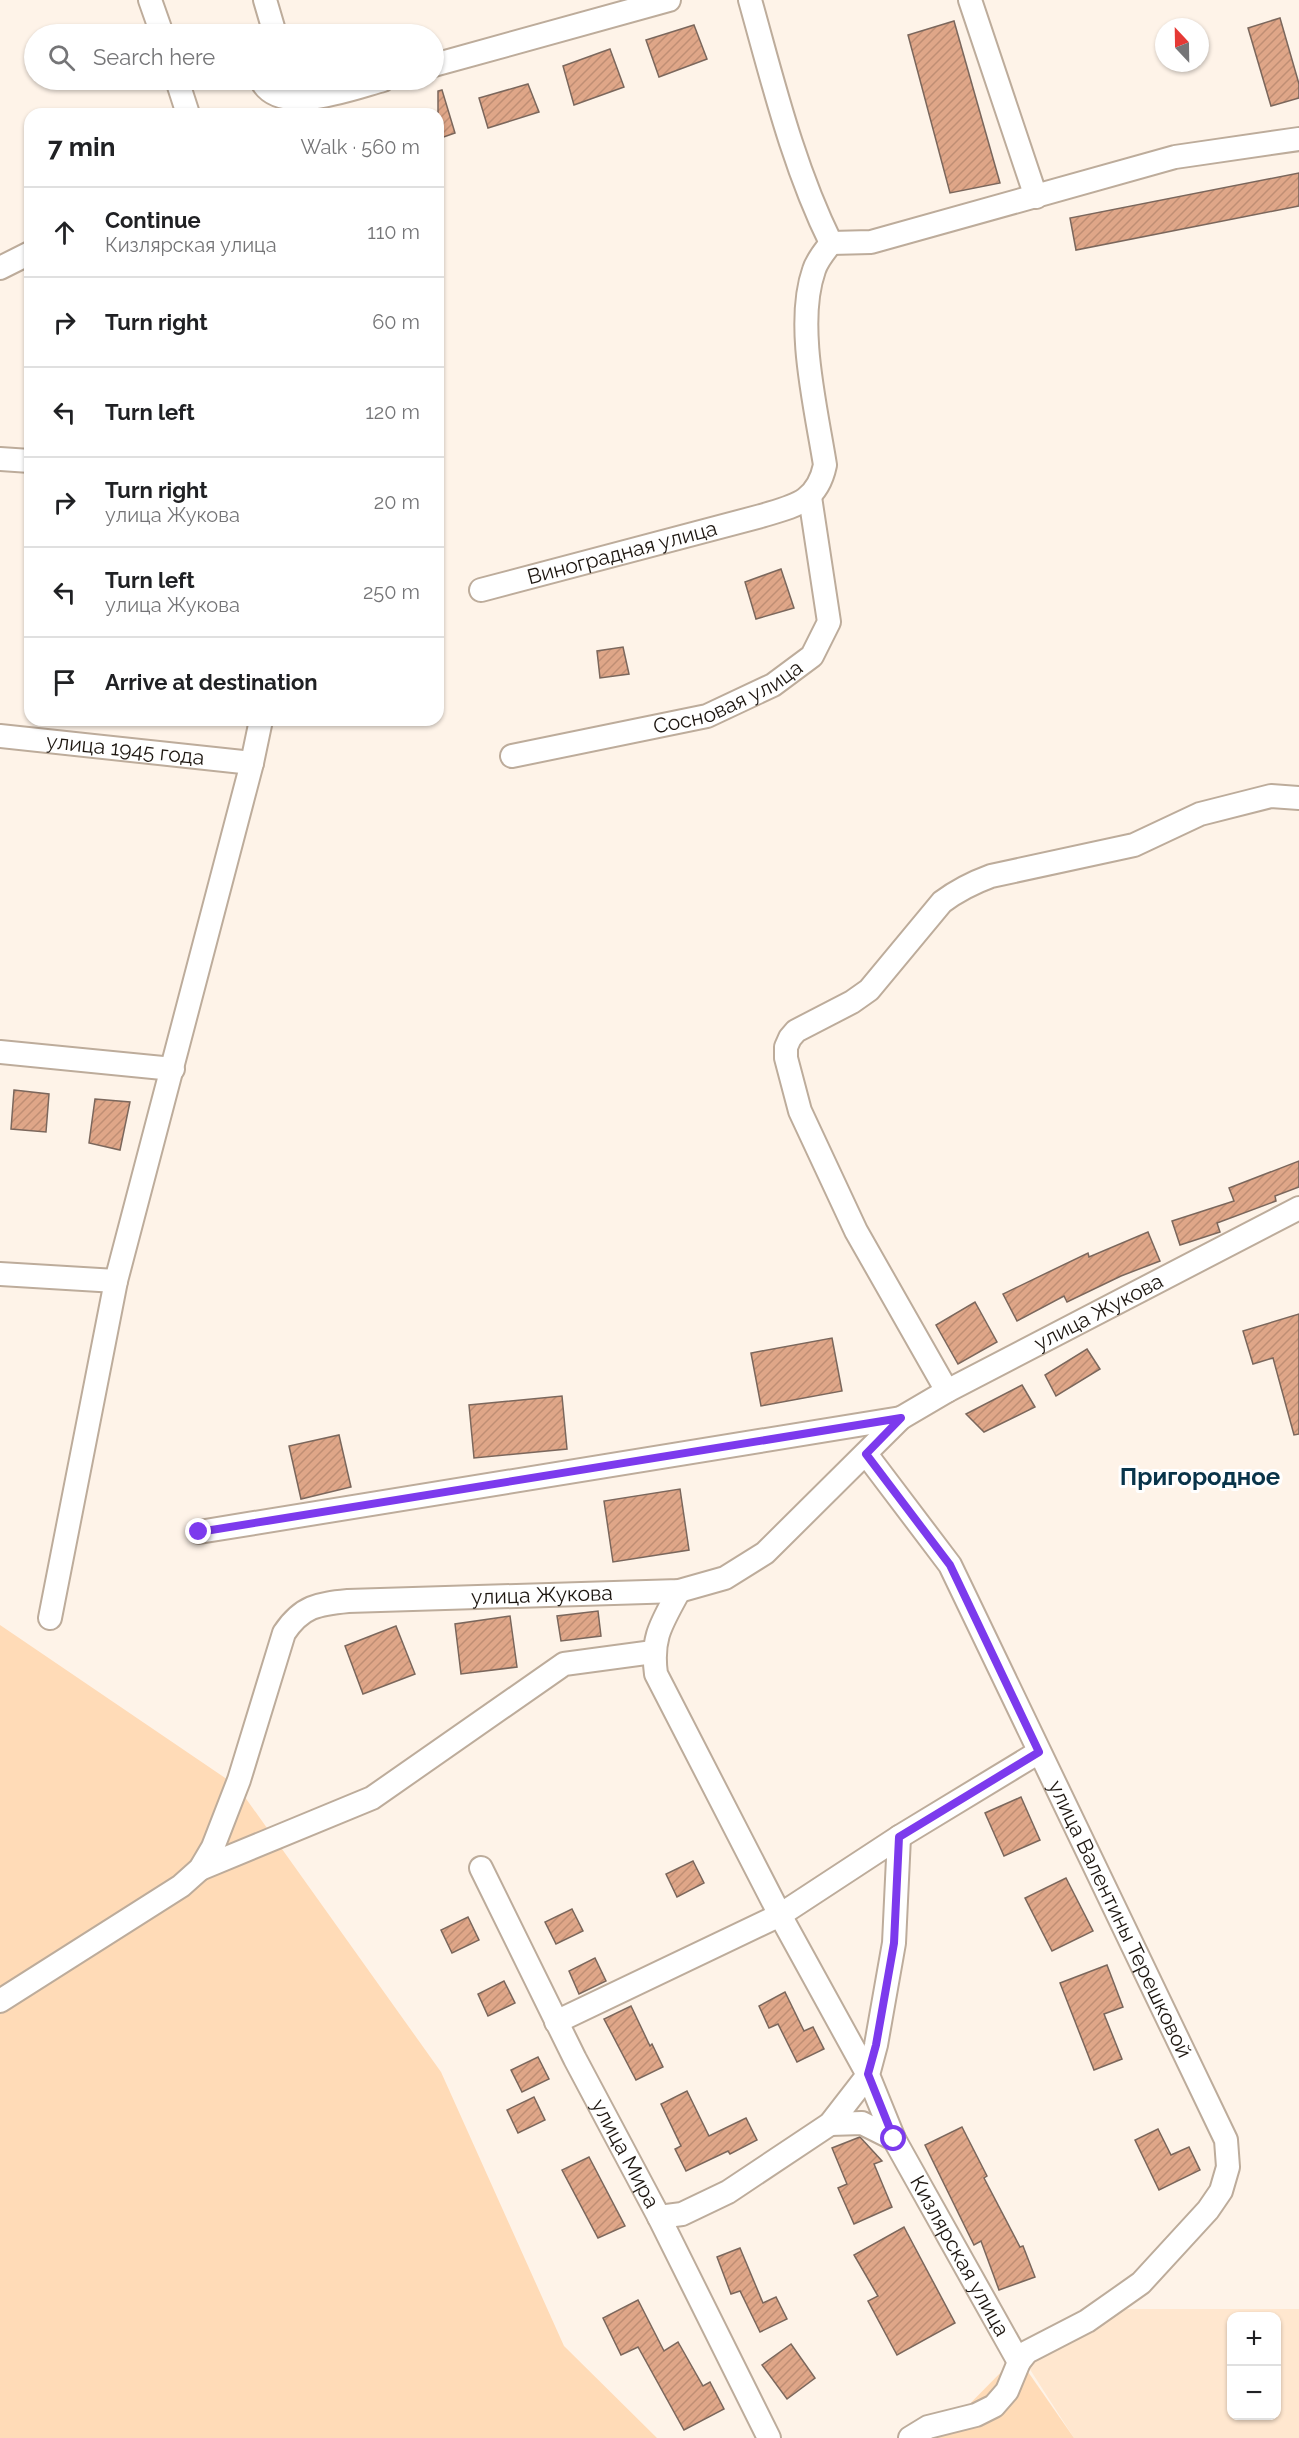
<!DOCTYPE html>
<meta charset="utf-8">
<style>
body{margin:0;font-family:Raleway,sans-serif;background:#f2f2f2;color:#202124}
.controls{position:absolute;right:18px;bottom:18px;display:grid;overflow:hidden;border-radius:12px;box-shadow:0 2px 4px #0004}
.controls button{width:54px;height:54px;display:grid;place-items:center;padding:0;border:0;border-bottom:2px solid #e0e0e0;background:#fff;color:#202124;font:30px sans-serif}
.compass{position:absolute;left:1155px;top:18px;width:54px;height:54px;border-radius:50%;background:#fff;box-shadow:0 2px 4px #0004;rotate:338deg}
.stop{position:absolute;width:18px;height:18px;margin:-14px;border:4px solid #7c3aed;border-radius:50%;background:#fff}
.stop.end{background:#7c3aed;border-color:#fff;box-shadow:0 2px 6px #0008}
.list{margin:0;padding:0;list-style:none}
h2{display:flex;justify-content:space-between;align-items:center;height:78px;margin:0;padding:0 24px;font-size:26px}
h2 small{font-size:20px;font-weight:400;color:#757577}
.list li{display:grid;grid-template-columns:39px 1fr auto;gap:18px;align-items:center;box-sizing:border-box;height:90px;padding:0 24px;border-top:2px solid #e0e0e0}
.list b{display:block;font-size:22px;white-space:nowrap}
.list p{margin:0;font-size:20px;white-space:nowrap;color:#757577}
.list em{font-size:20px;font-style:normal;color:#757577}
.icon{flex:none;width:33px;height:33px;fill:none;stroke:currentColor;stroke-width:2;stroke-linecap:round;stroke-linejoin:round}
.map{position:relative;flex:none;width:1299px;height:2438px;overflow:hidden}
.search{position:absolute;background:#fff;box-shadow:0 2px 4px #0004;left:24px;top:24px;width:420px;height:66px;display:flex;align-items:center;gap:15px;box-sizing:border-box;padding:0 21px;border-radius:33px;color:#757577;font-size:22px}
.panel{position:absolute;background:#fff;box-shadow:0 2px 4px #0004;left:24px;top:108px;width:420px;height:618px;border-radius:18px}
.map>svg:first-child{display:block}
.built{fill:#ffe7cf;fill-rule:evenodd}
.green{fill:#ffdbb7}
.building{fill:url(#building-hatch);stroke:#7b675c;stroke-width:1.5}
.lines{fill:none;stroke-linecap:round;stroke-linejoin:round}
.minor-casing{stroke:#bdac9b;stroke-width:26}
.minor{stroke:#fff;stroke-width:22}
.route{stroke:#7c3aed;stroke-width:8}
.labels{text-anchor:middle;stroke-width:6;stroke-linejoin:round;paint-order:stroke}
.street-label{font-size:21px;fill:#1d1610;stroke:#fff}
.quarter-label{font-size:24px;font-weight:bold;fill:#08344a;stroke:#fff}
</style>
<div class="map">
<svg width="1299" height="2438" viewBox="0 0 1299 2438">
<defs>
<pattern id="building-hatch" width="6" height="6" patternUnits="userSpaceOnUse" patternTransform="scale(1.5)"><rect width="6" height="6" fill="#dfa688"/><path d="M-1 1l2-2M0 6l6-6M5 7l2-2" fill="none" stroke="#bf8e74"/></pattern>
</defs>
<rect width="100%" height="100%" fill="#fef3e8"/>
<path class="built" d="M 1124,2309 L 1299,2309 L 1299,2438 L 1074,2438 L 1022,2357 ZM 1232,2316 L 1276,2316 L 1276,2416 L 1232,2416 Z"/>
<g class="green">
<path d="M 0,1625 L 237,1786 L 441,2072 L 564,2346 L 657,2438 L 0,2438 Z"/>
<path d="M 1017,2356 L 1074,2438 L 936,2438 Z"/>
</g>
<g class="building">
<path d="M 1280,18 L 1299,84 L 1299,98 L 1271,106 L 1248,28 Z"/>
<path d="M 954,21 L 1000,183 L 950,193 L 908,35 Z"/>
<path d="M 694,25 L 707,59 L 659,77 L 646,40 Z"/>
<path d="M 610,49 L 624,87 L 574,105 L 563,66 Z"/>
<path d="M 528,84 L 539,112 L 488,128 L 479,98 Z"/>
<path d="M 442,90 L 455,133 L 438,139 L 438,91 Z"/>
<path d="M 1299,173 L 1299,206 L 1076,250 L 1070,218 Z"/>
<path d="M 781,569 L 794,608 L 756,619 L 745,582 Z"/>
<path d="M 623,647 L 629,674 L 600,678 L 597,651 Z"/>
<path d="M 14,1090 L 49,1094 L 46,1132 L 11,1129 Z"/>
<path d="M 95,1099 L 130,1102 L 120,1150 L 89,1143 Z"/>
<path d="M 1299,1161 L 1299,1187 L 1275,1196 L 1276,1201 L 1217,1223 L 1220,1232 L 1180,1245 L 1172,1221 L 1234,1201 L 1229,1188 Z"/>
<path d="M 1148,1232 L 1160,1261 L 1121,1276 L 1067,1302 L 1064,1296 L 1017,1321 L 1003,1294 L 1088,1253 L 1089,1257 Z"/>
<path d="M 975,1302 L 997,1342 L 958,1364 L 936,1325 Z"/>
<path d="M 1299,1314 L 1299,1434 L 1294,1435 L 1273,1358 L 1253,1364 L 1243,1331 Z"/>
<path d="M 832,1338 L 842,1391 L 761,1406 L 751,1353 Z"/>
<path d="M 1087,1349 L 1100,1369 L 1056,1396 L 1045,1375 Z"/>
<path d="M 1022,1385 L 1035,1407 L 984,1432 L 966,1414 Z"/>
<path d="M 562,1396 L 567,1449 L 474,1458 L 469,1405 Z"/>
<path d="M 339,1435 L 351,1487 L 301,1499 L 289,1446 Z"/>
<path d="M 680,1489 L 689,1550 L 613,1562 L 604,1501 Z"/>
<path d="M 598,1611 L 601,1636 L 561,1641 L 557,1616 Z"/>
<path d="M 510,1616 L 517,1667 L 461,1674 L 455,1624 Z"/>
<path d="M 396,1626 L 415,1674 L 363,1694 L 345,1646 Z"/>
<path d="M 1021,1797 L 1040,1840 L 1004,1856 L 985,1813 Z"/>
<path d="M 693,1861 L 704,1883 L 677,1897 L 666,1874 Z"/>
<path d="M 1066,1878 L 1093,1931 L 1052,1951 L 1025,1898 Z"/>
<path d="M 572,1909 L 583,1931 L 556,1944 L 545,1922 Z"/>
<path d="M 468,1917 L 479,1940 L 452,1953 L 441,1930 Z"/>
<path d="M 595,1958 L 606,1981 L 579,1994 L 569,1971 Z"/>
<path d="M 1107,1965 L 1123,2007 L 1104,2014 L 1122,2059 L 1094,2070 L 1060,1983 Z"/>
<path d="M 504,1981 L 515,2003 L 488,2016 L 478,1994 Z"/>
<path d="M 785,1992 L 804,2031 L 813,2027 L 824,2049 L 797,2062 L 778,2024 L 769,2028 L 759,2006 Z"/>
<path d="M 631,2006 L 650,2046 L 652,2044 L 663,2067 L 636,2080 L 604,2019 Z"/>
<path d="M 538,2057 L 549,2079 L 522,2092 L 511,2070 Z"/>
<path d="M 687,2091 L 709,2136 L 746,2118 L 757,2140 L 730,2154 L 728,2151 L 686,2171 L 675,2149 L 681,2146 L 661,2104 Z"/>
<path d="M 534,2097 L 545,2120 L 518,2133 L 507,2110 Z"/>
<path d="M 962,2127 L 987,2176 L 984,2178 L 1020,2247 L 1023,2246 L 1035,2277 L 999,2290 L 981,2241 L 974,2245 L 925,2145 Z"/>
<path d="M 1158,2129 L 1171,2155 L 1189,2147 L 1200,2170 L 1159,2190 L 1135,2140 Z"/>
<path d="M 860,2137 L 882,2161 L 874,2164 L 892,2207 L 854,2224 L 838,2188 L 847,2184 L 832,2148 Z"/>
<path d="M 589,2157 L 625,2226 L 598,2238 L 562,2170 Z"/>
<path d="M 904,2227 L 955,2323 L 897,2355 L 868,2301 L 878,2296 L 854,2255 Z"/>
<path d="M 740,2248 L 763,2303 L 776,2297 L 787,2319 L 760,2332 L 740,2291 L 731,2294 L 717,2257 Z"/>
<path d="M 638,2300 L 664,2351 L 678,2342 L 703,2386 L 710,2382 L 724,2409 L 684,2430 L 638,2347 L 621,2355 L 603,2318 Z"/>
<path d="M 791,2344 L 815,2378 L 787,2399 L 762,2365 Z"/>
</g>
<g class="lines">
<g class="minor-casing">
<g id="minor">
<path d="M 150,0 L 162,34"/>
<path d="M 265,0 L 275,34"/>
<path d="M 750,0 C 773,82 793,166 831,243"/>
<path d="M 970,0 L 1036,197"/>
<path d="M 434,65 L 669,0"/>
<path d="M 177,80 L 188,114"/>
<path d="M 261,80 C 279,117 353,88 383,80"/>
<path d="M 831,243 L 871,242 L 1175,157 L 1299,139"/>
<path d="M 0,268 L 30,253"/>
<path d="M 0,459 L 30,461"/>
<path id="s1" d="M 481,590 L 761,516 C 794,506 817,503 825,465 C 816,408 795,324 814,270 C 817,260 825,251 831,243"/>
<path id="s2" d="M 0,736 L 252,763"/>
<path id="s3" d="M 512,756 L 707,716 L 773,685 L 812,656 L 829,622 L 810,497"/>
<path d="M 0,1052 L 173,1069"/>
<path d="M 0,1274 L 116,1281"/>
<path d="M 947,1391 L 856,1231 L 800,1111 L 786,1058 L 786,1047 L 790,1038 L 796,1031 L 852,1002 L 869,990 L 942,902 C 958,890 972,883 991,876 L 1134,845 L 1200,814 L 1271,796 L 1299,798"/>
<path id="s4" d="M 866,1454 L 950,1565 L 1226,2140 L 1228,2167 L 1221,2191 L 1208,2210 L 1141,2283 L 1087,2321 L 1027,2352 L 1019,2362 L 1007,2391 L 994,2406 L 976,2415 L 928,2427 L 910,2438"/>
<path d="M 199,1532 L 901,1418"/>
<path d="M 50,1618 L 116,1281 L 252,763 L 261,720"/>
<path id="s5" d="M 899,1837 L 894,1943 L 876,2045 L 868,2075 L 894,2139 L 1019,2362"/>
<path id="s6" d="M 481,1868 L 575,2059 L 659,2217 L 769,2438"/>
<path d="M 200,1869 L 372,1798 L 564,1664 L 653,1652"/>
<path id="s7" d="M 0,2001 L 181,1886 L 200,1869 L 213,1847 L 239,1780 L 284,1633 C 302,1606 318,1604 348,1601 L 679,1591 L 725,1578 L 765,1553 L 901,1418 L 947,1391 L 1299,1208"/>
<path d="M 556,2022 L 780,1915 L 899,1837 L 1039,1752"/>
<path d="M 830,2124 L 862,2123 L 894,2139"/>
<path d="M 659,2217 L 682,2214 L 728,2192 L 830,2124 L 868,2075 L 780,1915 L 656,1674 C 651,1637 662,1623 679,1591"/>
</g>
</g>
<use href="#minor" class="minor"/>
</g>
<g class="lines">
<path class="route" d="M 199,1532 L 901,1418 L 866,1454 L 950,1565 L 1039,1752 L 899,1837 L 894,1943 L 876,2045 L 868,2074 L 894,2139"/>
</g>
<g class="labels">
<g class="street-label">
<text dy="7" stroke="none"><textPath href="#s1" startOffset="146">Виноградная улица</textPath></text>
<text dy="7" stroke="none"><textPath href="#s3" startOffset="225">Сосновая улица</textPath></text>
<text dy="7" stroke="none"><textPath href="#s2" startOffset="126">улица 1945 года</textPath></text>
<text dy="7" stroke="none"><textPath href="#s7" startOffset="1408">улица Жукова</textPath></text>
<text dy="7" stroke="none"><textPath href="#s7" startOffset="760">улица Жукова</textPath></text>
<text dy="7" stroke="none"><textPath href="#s4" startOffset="532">улица Валентины Терешковой</textPath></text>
<text dy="7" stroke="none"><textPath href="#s6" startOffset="320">улица Мира</textPath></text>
<text dy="7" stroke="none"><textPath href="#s5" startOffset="444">Кизлярская улица</textPath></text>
</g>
<g class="quarter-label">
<text x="1200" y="1485">Пригородное</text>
</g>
</g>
</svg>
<div class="controls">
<button>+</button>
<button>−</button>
</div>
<svg class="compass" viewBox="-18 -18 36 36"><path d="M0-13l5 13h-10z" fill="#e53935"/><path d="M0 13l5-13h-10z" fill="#757577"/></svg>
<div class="stop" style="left:894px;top:2139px"></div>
<div class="stop end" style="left:199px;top:1532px"></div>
<div class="search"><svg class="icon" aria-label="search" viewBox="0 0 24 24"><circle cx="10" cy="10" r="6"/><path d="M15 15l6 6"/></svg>Search here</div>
<section class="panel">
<h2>7 min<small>Walk · 560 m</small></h2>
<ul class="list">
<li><svg class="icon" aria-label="ahead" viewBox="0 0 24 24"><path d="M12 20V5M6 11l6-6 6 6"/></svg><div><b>Continue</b><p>Кизлярская улица</p></div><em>110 m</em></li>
<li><svg class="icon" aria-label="right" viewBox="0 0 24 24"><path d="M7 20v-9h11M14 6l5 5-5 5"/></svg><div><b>Turn right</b></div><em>60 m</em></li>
<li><svg class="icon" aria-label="left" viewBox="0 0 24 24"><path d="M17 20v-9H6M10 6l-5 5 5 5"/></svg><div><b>Turn left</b></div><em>120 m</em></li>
<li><svg class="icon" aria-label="right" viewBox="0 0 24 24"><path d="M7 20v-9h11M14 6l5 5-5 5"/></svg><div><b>Turn right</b><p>улица Жукова</p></div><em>20 m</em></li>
<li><svg class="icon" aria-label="left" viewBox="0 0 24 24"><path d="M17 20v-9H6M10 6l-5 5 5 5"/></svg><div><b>Turn left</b><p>улица Жукова</p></div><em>250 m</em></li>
<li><svg class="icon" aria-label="arrive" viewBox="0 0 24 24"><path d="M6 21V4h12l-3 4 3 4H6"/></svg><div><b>Arrive at destination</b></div></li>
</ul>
</section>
</div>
